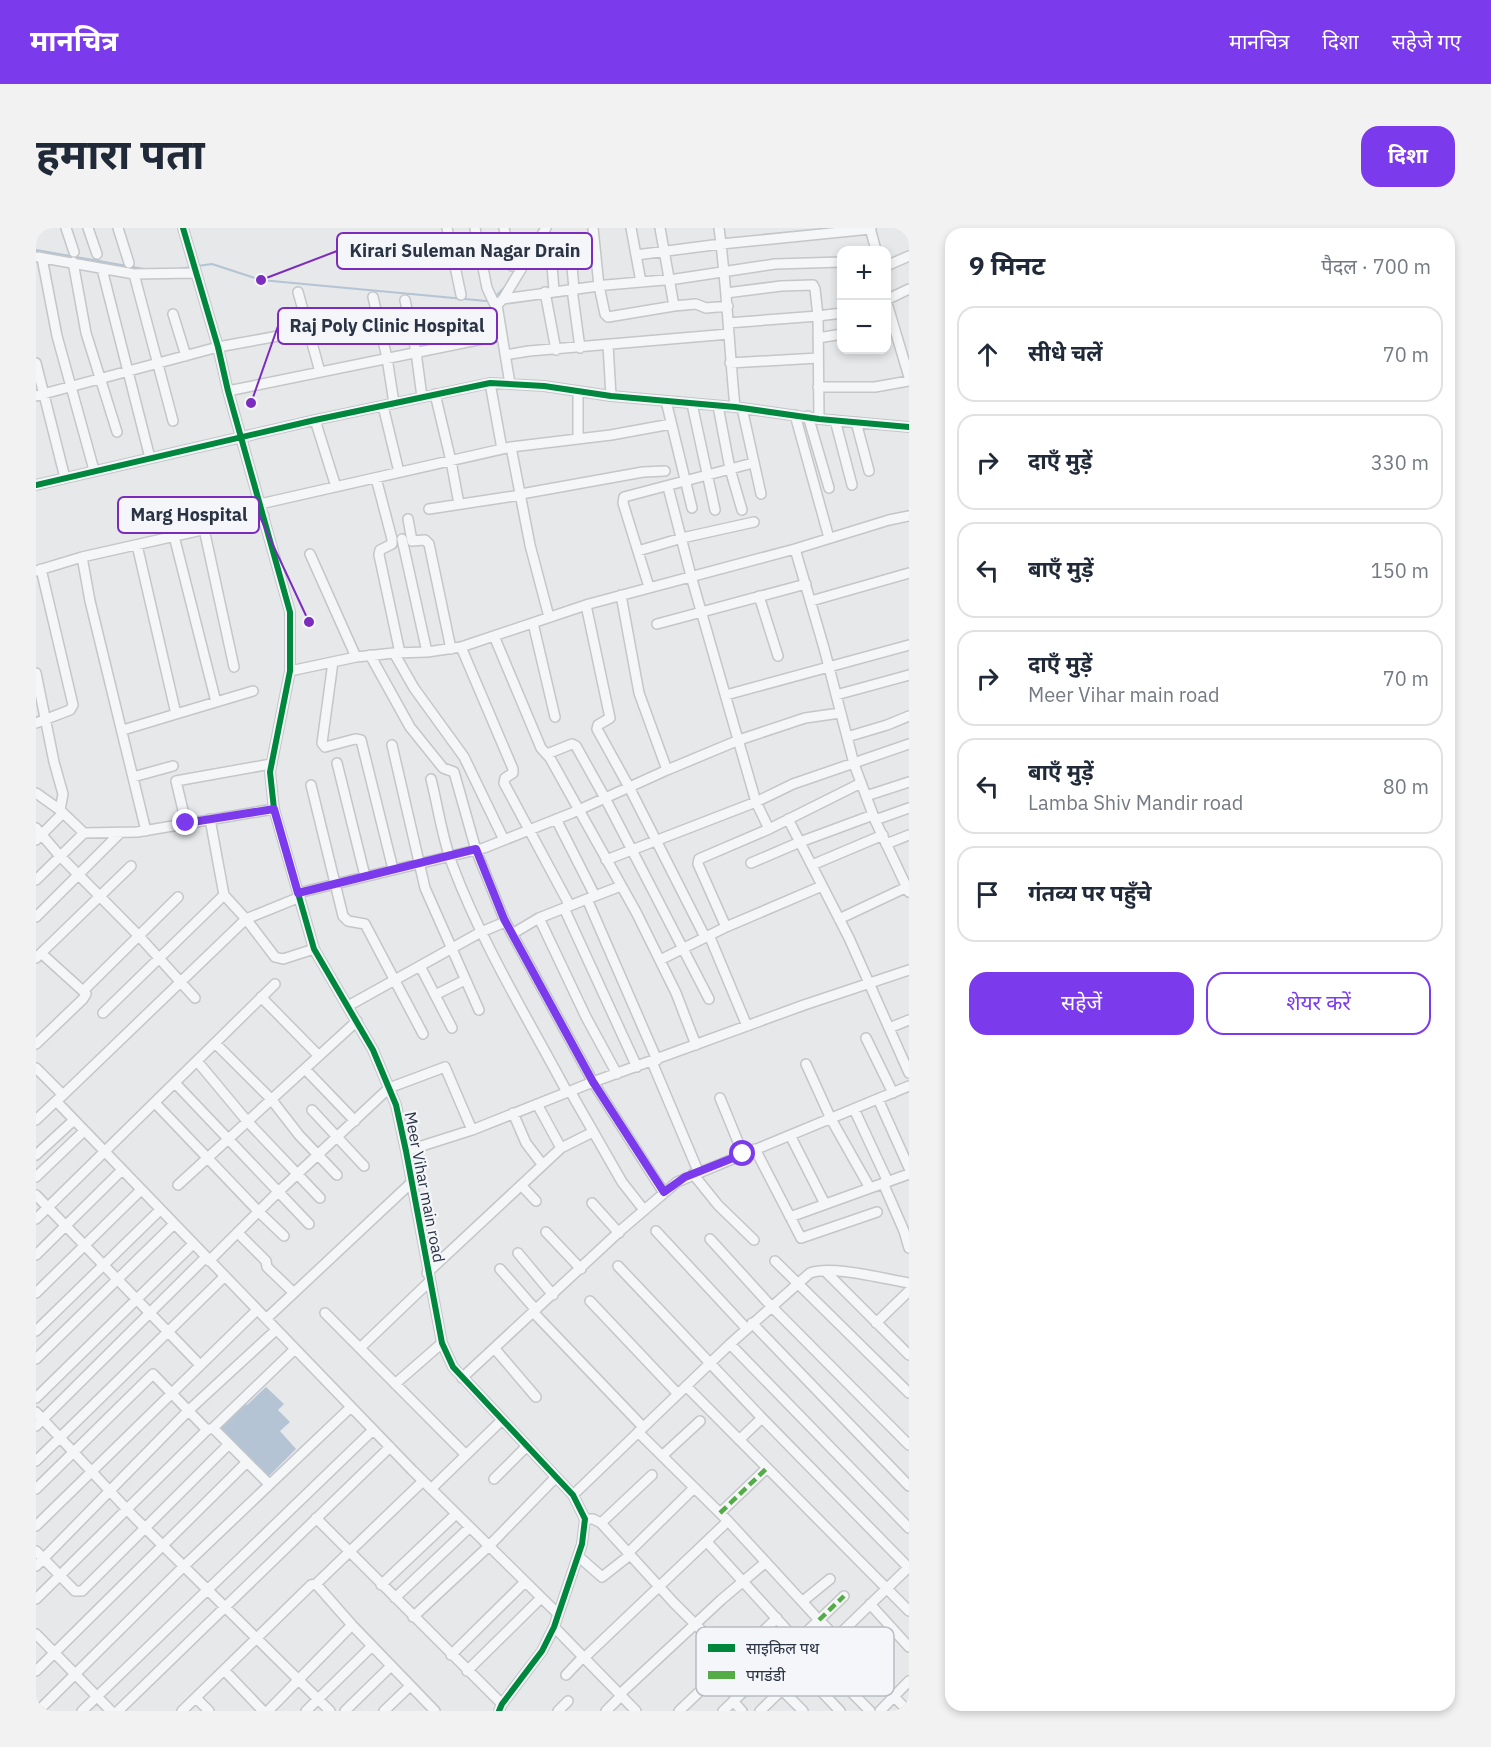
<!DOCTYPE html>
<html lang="hi">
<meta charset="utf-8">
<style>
body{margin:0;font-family:"IBM Plex Sans","Noto Sans Devanagari",sans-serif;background:#f2f2f3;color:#1f2937}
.controls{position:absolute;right:18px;top:18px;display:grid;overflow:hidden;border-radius:12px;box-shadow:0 3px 9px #0003}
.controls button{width:54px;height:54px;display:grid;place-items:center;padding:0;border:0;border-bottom:2px solid #e0e1e3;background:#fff;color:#1f2937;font:30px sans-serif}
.stop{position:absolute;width:18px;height:18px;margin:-14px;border:4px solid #7c3aed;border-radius:50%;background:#fff}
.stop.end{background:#7c3aed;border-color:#fff;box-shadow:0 2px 6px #0008}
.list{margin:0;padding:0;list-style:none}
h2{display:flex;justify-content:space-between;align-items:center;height:78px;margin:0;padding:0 24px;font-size:26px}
h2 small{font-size:20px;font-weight:400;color:#747a83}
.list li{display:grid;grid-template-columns:39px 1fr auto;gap:18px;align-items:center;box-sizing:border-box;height:96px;margin:0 12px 12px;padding:0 12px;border:2px solid #e0e1e3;border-radius:18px}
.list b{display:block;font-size:22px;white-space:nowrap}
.list p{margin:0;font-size:20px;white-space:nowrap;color:#747a83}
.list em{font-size:20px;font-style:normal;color:#747a83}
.actions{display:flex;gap:12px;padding:18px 24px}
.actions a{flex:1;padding:14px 0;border:2px solid #7c3aed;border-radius:18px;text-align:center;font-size:21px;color:#7c3aed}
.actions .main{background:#7c3aed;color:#fff}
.icon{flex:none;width:33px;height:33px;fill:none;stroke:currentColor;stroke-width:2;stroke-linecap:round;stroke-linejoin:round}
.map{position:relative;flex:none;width:873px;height:1483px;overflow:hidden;border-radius:18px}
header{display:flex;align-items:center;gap:36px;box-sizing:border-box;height:84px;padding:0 30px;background:#7c3aed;color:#fff}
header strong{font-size:28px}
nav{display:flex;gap:33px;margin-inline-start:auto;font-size:21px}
.intro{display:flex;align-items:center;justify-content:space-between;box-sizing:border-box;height:144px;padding:0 36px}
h1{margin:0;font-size:42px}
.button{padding:15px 27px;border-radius:18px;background:#7c3aed;color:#fff;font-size:21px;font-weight:700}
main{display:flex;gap:36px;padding:0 36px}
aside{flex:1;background:#fff;border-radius:18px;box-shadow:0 3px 9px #0003}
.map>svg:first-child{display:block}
</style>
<header>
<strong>मानचित्र</strong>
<nav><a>मानचित्र</a><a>दिशा</a><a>सहेजे गए</a></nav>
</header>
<div class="intro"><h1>हमारा पता</h1><a class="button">दिशा</a></div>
<main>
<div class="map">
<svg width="873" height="1483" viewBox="0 0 873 1483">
<rect width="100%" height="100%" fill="#e6e8ea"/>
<path fill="#b4c4d5" d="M230,1159L248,1176L242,1182L254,1194L244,1203L260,1221L229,1252L178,1201L207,1173L211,1177Z"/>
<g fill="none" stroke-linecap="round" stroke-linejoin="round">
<path stroke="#b4c4d5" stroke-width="2" d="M0,22L114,42
M161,38L176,36L225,52L450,73L454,72
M143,41L155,39
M459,69L470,58"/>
<defs>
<path id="minor" d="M30,0L38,24
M52,0L61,26
M82,0L93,35
M147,0L182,119L192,163L254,384V443L234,544L238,581L278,721L337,822L360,877L370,923L406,1115L417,1139L537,1267L549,1291L546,1316L518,1399L506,1423L466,1476L463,1483
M411,0L425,67
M439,0L451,60L459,77
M468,0L476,38
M557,0L563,58L569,86L572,89L638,78L660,76L670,80L692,78
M595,0L605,54
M624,0L638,78
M683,0C691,59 693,119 699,179
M834,0L840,22
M514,11L518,63
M534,16L538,61
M600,27L685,16L835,1
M2,29L98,46L160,45
M6,30L21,108L58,242
M37,34L50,105L81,204
M850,38L873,28
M66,41L114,230
M98,46L137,193
M536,61L544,120
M262,64L284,144
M509,64L520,122
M690,65L745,58L777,57L779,61L782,88L806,85
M337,69L351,130L358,175
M467,71L570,57L640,51L739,36L806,34
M369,72L380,124L386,169
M850,72L873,149
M850,72L873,61
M137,86L150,128
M692,95L782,88L783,191
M782,110L806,106
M572,117L575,168
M469,127L493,123L693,106
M0,135L29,250
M694,135L782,130
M454,155L466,221
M474,156L461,77L467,71L510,0
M782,159H839L873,153
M192,163L466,107
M542,163V211
M399,166L415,233L423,276
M0,168L182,119L248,107
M630,173L656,280
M656,176L679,282
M347,178L363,244
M682,178L694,241L706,282
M706,180L725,266
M759,187L793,310
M772,188L793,260
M279,192L300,259
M799,192L816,257
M820,194L833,243
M475,219L494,317L513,389
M340,250L356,311V316L344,322L343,327L364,425
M0,257L279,192L454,155L508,158L575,168L699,179L783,191L873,199
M632,259L655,348L720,574L733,601
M485,266L607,244L629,243
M224,276L475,219L575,207L635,196
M393,281L485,267
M372,291L376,313L389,312L393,316L415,421
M168,301L198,439
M138,308L180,474
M366,311L391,424
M759,321L788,420L818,536L839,592L873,664
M602,323L646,310L718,294
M274,326L320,429
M46,329L228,288
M0,343L46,329L54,373L110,603
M613,359L587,275L588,269L717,235
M585,367L603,465L631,542
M723,368L742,428
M775,373L873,345
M550,377L574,490L562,497L561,501L593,559L669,709
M497,395L519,489
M621,396L770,356
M458,408L505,520L514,530L543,582L600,684L640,765L660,817
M425,419L477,541V545L469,550L468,555L534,678
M358,425L378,460L428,529L468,612
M334,427L374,499L407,540L418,544L440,622L468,691L557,854L628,965
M297,434L286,515L289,519L319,511L325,512L357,641
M254,443L320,429L358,425L391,424L425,419L553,376L759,321L853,292L873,288
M0,445L18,534L27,566L24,582
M690,467L873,417
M800,467L873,447
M140,486L217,463
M0,495L34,482L37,477L5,341
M87,502L140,486L101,317
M811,509L851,497L873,488
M356,517L389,660L443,782
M511,526L536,516L540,518L569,570L673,771
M301,535L329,648
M97,549L137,538
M395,551C402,579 406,609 416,636C446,716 491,789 531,864
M275,557L307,688L312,693L329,696L387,806
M0,565L24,582L48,605
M830,568L873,554
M174,591L188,667L210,691L239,729L247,731L278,721
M520,591L559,668L551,671L621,832
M752,591L813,710L873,845
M839,592L873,580
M150,595L140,553L235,536
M0,600L23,627L103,708L159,770
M48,605L101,604L238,581
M0,612L27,585
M850,616L873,607
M570,632L720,574L757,556L873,516
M715,635L764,614L837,587
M776,637L847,607
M0,652L48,605
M262,665L448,620L536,585L631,542L703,512L769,490L804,485
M559,668L585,658
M528,680L601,839
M0,689L84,605
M503,690L550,789L581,846
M803,691L873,658
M690,699L662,636L663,631L733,601L825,555
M476,706L503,690L551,671
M673,707L711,798
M5,725L47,763
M0,730L95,638
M624,732L690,699L786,658
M384,738L416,800
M399,767L429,752
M225,769L283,828
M312,778L445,704L469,694
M67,785L188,667
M853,800L873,792
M830,810L857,865
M179,815L235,871L263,907L301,947
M0,816L47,771L50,766L47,763L142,669
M161,833L211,893L284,970
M616,834L662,943
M770,836L795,891L834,960
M0,840L27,867L20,873L376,1242L522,1386
M269,841L319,893
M139,855L273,996
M534,863L586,954L608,982
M27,867L210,691L264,669
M684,870L707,926
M842,871L873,940
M119,875L223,984L248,1008
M501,876L525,920
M818,881L852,954
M276,882L328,938
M477,885L490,915L506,936
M0,892L20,873
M754,907L789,976
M719,921L765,1010L841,984
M370,923L436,902L557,854L768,777L873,742
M0,927L38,892
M657,946L682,977L718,1012
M0,949L48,903
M847,955L868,1003L873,1020
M142,957L321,793
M485,957L500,973
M0,967L164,1137
M556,975L583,1005
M754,989L873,946
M0,991L239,756
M620,1003L710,1100
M510,1004L545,1041
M202,1005L230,1033L231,1039L258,1065
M674,1011L735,1078L873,1217
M482,1025L517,1067
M0,1027L86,942
M173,1033L241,965L353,860L409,839L436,902
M739,1033L873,1165
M582,1038L726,1190L873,1340
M464,1041L500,1082
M789,1043L873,1127
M391,1045L525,920L557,904
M0,1065L105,962
M554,1073L642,1166
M289,1085L430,1227
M498,1085L607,1199
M230,1091L375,955
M716,1095L873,1258
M840,1095L873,1063
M0,1103L124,982
M694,1116L873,1300
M324,1120L393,1054
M459,1121L500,1169
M0,1131L138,996
M426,1150L585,1002L641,954L873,858
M359,1156L406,1115
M650,1158L873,1383
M0,1170L157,1016
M0,1184L99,1290L294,1483
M0,1198L170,1029
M177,1200L259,1121
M602,1204L692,1293L783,1392L687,1483
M703,1212L726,1190
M626,1228L664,1193
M0,1233L189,1048
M458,1251L491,1218
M0,1261L117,1146L171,1202L177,1200L233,1256
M395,1261L466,1192
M537,1267L694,1116L774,1045C797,1037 848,1051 873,1055
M684,1285L731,1240
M280,1290L466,1476
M549,1291H557L565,1295L638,1375L717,1454
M565,1295L616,1247
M0,1298L221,1082
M671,1314L761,1413
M0,1323L39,1363H46L193,1216
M592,1325L658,1260
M542,1328L566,1349L594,1327
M0,1338L153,1182L240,1102
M280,1356L387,1253
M345,1357L420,1286
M808,1368L783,1392L872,1483
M359,1370L434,1299
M0,1371L171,1202
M767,1373L794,1351
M834,1376L873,1419
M377,1389L453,1318L520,1249
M518,1399L600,1483
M0,1406L75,1483
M415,1427L489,1354
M780,1428L834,1483
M549,1429L692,1293
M188,1442L227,1483
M0,1443L211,1234
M431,1443L505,1370
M766,1443L804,1483
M530,1447L548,1428
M746,1462L767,1483
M584,1466L685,1372L730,1334
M160,1470L173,1483
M697,1473L706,1483
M2,1483L147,1339L315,1179
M46,1483L337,1202
M82,1483L354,1219
M146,1483L275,1357L280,1356L316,1397L399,1483
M232,1483L316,1397
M270,1483L336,1418
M309,1483L355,1438
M348,1483L374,1458
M522,1483L532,1473
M570,1483L586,1467
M643,1483L741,1390
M724,1483L873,1339
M844,1483L873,1453"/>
</defs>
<use href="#minor" stroke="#c4c6c8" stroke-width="12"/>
<use href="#minor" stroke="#f5f6f7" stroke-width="9"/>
<path stroke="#54ac47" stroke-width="4.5" stroke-dasharray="9 4.5" stroke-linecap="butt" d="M684,1285L731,1240
M783,1392L808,1368"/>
<defs>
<path id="cycleway" d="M147,0L182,119L192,163L254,384V443L234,544L238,581L278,721L337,822L360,877L370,923L406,1115L417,1139L537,1267L549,1291L546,1316L518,1399L506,1423L466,1476L463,1483
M0,257L279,192L454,155L508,158L575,168L699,179L783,191L873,199"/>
</defs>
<use href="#cycleway" stroke="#f4f6f9" stroke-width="10"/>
<use href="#cycleway" stroke="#00873e" stroke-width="6"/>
</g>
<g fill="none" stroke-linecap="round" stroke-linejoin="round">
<path stroke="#7c3aed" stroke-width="8" d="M150,595L238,581L262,665L440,621L468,691L557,854L628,964L649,949L707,926"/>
</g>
<g text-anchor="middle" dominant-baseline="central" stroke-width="4.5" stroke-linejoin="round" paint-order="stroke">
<g font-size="16" fill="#2b3445" stroke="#f4f6f9">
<text transform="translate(389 959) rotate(79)">Meer Vihar main road</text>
</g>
</g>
<rect x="660" y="1399" width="198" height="69" rx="9" fill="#f4f6f9" stroke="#b8bcc3" stroke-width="1.5"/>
<rect x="672" y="1416" width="27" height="8" fill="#00873e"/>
<rect x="672" y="1443" width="27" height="8" fill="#54ac47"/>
<g font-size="16" fill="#2b3445">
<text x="710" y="1426">साइकिल पथ</text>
<text x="710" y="1453">पगडंडी</text>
</g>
<path fill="none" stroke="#7b2cbf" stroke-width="2" d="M225 52L301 23M215 175L242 98M273 394L223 287"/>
<g fill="#7b2cbf" stroke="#f4f6f9" stroke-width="2">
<circle cx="225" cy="52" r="6"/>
<circle cx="215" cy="175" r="6"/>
<circle cx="273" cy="394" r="6"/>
</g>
<g fill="#f4f6f9" stroke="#7b2cbf" stroke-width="2">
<rect x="301" y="5" width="255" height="36" rx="6"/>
<rect x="242" y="80" width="219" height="36" rx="6"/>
<rect x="82" y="269" width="141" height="36" rx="6"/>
</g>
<g font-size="18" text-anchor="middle" font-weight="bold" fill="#2b3445">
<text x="429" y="29">Kirari Suleman Nagar Drain</text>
<text x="351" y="104">Raj Poly Clinic Hospital</text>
<text x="153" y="293">Marg Hospital</text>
</g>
</svg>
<div class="controls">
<button>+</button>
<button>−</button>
</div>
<div class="stop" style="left:707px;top:926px"></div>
<div class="stop end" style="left:150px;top:595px"></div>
</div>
<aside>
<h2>9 मिनट<small>पैदल · 700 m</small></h2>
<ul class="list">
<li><svg class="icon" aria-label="ahead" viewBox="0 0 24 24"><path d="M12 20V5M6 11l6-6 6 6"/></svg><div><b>सीधे चलें</b></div><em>70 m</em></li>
<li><svg class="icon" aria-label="right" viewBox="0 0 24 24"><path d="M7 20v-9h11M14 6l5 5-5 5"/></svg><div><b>दाएँ मुड़ें</b></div><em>330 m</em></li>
<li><svg class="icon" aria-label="left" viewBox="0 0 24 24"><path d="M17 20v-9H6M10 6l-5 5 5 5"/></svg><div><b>बाएँ मुड़ें</b></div><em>150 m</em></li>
<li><svg class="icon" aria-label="right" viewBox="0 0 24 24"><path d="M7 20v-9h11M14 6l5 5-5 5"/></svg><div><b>दाएँ मुड़ें</b><p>Meer Vihar main road</p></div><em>70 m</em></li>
<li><svg class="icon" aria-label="left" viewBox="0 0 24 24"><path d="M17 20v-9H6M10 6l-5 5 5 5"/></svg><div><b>बाएँ मुड़ें</b><p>Lamba Shiv Mandir road</p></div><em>80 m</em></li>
<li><svg class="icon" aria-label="arrive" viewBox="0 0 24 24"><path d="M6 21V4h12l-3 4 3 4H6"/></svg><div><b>गंतव्य पर पहुँचे</b></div></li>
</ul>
<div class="actions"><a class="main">सहेजें</a><a>शेयर करें</a></div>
</aside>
</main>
